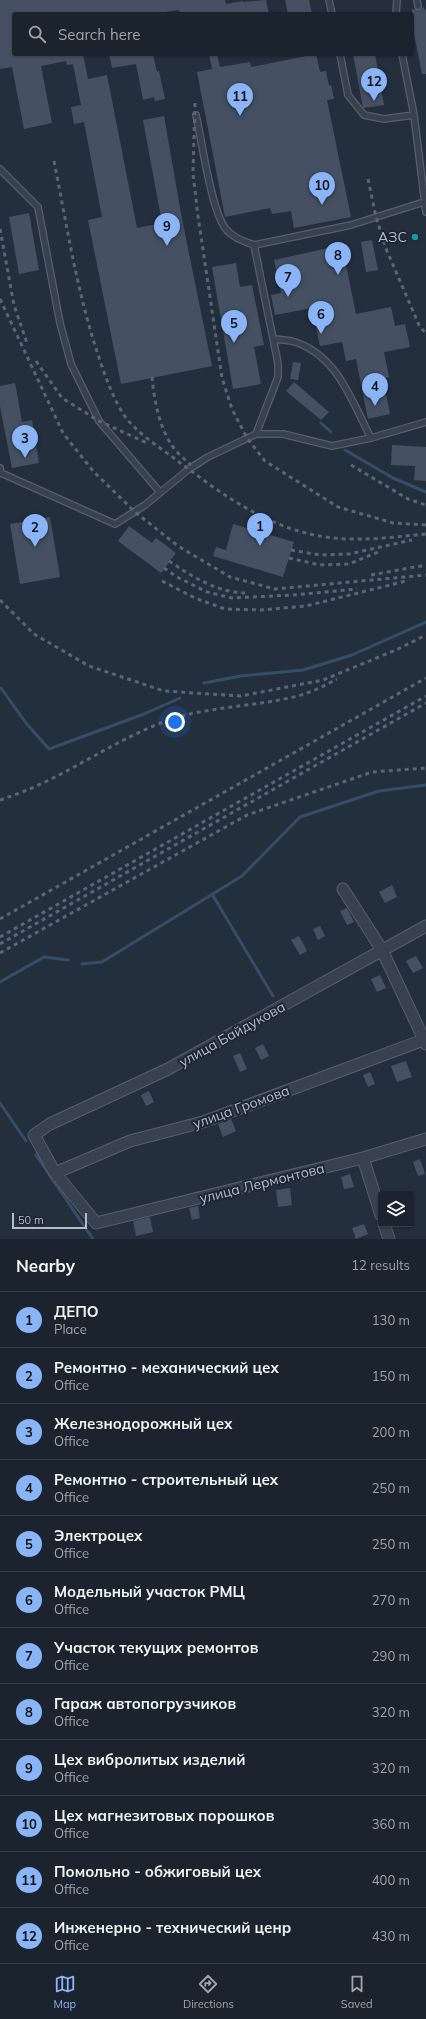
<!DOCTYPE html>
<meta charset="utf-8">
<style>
body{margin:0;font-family:Mulish,sans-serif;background:#282f3a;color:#f1f3f6}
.controls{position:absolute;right:12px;bottom:12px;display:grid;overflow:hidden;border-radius:4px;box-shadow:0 1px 3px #0004}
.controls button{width:36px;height:36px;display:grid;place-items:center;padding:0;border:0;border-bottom:1px solid #39404a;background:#1b232e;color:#f1f3f6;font:20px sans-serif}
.scale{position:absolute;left:12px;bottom:10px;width:75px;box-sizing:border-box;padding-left:4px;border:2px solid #b4bcc9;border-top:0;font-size:11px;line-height:14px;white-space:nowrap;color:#b4bcc9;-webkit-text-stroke:3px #1d2633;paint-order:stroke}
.you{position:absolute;left:175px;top:722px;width:14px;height:14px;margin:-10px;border:3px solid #fff;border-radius:50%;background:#1a73e8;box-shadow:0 0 0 6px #1a73e833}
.badge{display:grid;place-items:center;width:26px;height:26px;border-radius:50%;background:#8ab4f8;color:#111;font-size:13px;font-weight:700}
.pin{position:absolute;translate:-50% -33px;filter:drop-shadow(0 1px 2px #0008)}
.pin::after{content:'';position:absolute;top:21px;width:14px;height:12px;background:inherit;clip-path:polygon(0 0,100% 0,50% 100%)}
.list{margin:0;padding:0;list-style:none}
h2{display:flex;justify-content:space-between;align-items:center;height:52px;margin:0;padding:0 16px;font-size:17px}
h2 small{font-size:13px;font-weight:400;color:#a0a4aa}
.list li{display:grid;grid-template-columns:26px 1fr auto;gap:12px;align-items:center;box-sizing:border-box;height:56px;padding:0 16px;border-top:1px solid #39404a}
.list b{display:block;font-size:15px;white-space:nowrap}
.list p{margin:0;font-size:13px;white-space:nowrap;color:#a0a4aa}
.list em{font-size:13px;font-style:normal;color:#a0a4aa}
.icon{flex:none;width:22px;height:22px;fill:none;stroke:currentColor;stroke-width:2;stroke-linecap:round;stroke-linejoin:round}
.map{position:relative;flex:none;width:426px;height:1239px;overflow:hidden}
.search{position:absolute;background:#1b232e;box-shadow:0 1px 3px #0004;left:12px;right:12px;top:12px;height:44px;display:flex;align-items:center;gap:10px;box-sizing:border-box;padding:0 14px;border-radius:4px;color:#a0a4aa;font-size:15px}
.sheet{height:724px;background:#1b232e}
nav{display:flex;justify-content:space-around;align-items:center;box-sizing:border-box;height:56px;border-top:1px solid #39404a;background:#1b232e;font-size:11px;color:#a0a4aa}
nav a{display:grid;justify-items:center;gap:2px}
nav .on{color:#8ab4f8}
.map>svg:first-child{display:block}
</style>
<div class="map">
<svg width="426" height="1239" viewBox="0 0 426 1239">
<rect width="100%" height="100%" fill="#242f3e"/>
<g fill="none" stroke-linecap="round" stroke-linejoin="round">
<path stroke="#394c67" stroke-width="3" d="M321,423L331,432
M345,450L393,478L426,492
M204,683L241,676L303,670L352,655L426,622
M1,688L26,723L49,749L144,714L180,698
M212,894L273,996
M82,964L102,962L242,876L300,817L379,791L426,785
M0,982L44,957L68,960
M0,1103L26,1141
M36,1155L93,1239"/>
</g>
<path fill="#455162" d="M0,0H225L226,4L243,1V2L266,0L269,14H180L179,10L152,14H14V54H83L88,79L107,75L137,228L162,223L143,120L164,116L182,219L212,366L121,384L88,220L102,217L84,122L74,124L71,107L81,105L73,64L67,65L66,61L41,66L52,123L24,129L12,67L0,69Z
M285,0H309L312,14H288Z
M424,7V10L426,9V74H422L412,24V9L419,10Z
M109,54H153L157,72L159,71L165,99L155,101L154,97L143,100L136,64L112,68Z
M209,54H217L220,67L250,62L251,67L316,54L320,72L326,71L329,86L331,85L334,99L327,100L351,217L294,228L291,211L272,214L270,208L225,217L197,72L212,69Z
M353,54H375L384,105L363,108Z
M29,213L39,270L19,274L9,217Z
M372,240L378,270L366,272L361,242Z
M342,245L356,314L391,307L395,326L405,324L410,347L384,352L389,377L383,379L390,414L368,419L356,359L346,361L342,342L320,346L312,308L275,315L271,295L281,293L274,260Z
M236,263L240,287L252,285L264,345L254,347L261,384L233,389L212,267Z
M293,362L301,363L298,380L290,379Z
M294,382L329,412L321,420L286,391Z
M15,383L22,422L32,420L39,463L12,468L0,406V386Z
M392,445L426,447V481L414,480L415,466L391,465Z
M50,517L60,577L20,584L10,524Z
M233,524L294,542L283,577L213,556L216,547L226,550Z
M129,526L152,543L156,538L176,553L161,573L118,541Z
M392,885L397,897L385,903L379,892Z
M347,908L354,922L347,925L340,911Z
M320,926L325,936L318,940L313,929Z
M299,936L307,951L300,955L291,940Z
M416,956L423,968L413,973L406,961Z
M380,975L386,988L377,992L371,979Z
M263,1044L269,1056L261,1060L255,1048Z
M240,1053L247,1069L240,1072L233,1056Z
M406,1061L412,1077L397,1082L391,1066Z
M370,1072L375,1084L368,1087L363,1075Z
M149,1091L154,1102L146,1106L141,1095Z
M231,1119L236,1131L223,1137L218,1124Z
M420,1159L425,1174L418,1176L413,1162Z
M350,1174L354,1187L344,1189L341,1177Z
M290,1188L292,1205L278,1207L276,1190Z
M198,1206L200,1218L192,1220L189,1208Z
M150,1217L153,1232L136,1236L133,1221Z
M364,1224L368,1234L356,1239L352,1228Z"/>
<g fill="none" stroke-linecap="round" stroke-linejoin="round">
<defs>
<path id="lane" d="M329,0L332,14
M417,0L418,6
M396,14L397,0
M340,54L348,95L364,115L384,119L414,115
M402,54L414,115L426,212
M196,115C202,142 211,208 225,228C233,238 243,241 254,245L351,225L424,202
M0,169L38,207L60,323L71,364L99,421L159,491
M254,245L278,363V377L256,434
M274,339C280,340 289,340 295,342C338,356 352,402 371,438
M0,468L1,473L115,524L145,505L189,469L208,457L256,434H283L332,446L371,438L426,422"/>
<path id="street" d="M343,889L382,950L426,1044
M426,926L168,1069L50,1124L34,1135L55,1173L96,1223L363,1158L426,1139
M363,1158L381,1215
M55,1173L130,1141L203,1122L426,1039
M384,1224L389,1239"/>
</defs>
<use href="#lane" stroke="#565f6c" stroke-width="8"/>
<use href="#street" stroke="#565f6c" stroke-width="13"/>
<use href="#lane" stroke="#38414e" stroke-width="5.5"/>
<use href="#street" stroke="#38414e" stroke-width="11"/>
<path stroke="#5a6575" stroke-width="3" stroke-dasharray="4 4" stroke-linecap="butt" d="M195,103L193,174L198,216L222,378L232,409L247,438L265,461L338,507L393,523L426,525
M54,161C66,221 75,280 93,339C101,364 109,390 122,412C135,433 160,447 179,462C223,495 269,529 326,537C359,542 393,537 426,534
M368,179L376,217L387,251L419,325L426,334
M0,229L14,305L27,343
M0,299L63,433L93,471L135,512L178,546L230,577L275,589L426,575
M36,361L62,398L99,421L147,443
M152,377C154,399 159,426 171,444C176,452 184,459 191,465
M351,465L408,499L426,505
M291,550L320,555L349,554L412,540
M289,558L320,565L349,564L378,552
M169,561C193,577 216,592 245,593
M164,568L177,577L207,592L232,598L293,595L357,589
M371,575L426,565
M162,581L195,598L225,609L261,610L306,606L406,581
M0,600L34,634L89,666L164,691L241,696L323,680L396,650L426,635
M0,800C18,794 36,787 53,778C95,757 133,731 178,717C214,707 253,706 289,698C306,695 322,687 337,679
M0,919L426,678
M0,937L426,696
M0,944L426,703
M0,953L247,815L372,772L426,768"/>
</g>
<circle fill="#0f9aa8" stroke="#1d2633" stroke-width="1.5" cx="415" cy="237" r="4"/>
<g text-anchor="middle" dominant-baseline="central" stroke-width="4" stroke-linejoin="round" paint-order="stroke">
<g font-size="14" fill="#b4bcc9" stroke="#1d2633" text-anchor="end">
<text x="407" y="237">АЗС</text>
</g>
<g font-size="14" fill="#b4bcc9" stroke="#1d2633">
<text transform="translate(232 1034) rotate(-29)">улица Байдукова</text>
<text transform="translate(241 1107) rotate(-20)">улица Громова</text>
<text transform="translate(262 1183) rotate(-14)">улица Лермонтова</text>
</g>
</g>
</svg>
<div class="controls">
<button><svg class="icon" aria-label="layers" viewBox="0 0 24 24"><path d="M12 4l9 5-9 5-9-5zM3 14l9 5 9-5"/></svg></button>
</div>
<div class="scale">50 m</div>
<div class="you"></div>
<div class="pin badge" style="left:260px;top:546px">1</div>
<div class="pin badge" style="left:35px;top:547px">2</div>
<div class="pin badge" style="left:25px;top:458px">3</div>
<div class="pin badge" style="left:375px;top:406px">4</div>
<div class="pin badge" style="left:234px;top:343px">5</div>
<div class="pin badge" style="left:321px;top:334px">6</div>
<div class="pin badge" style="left:288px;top:297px">7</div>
<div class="pin badge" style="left:338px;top:275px">8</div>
<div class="pin badge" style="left:167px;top:246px">9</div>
<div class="pin badge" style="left:322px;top:205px">10</div>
<div class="pin badge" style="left:240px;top:116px">11</div>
<div class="pin badge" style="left:374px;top:101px">12</div>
<div class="search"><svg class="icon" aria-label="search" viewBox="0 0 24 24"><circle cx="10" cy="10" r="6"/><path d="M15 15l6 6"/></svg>Search here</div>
</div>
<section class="sheet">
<h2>Nearby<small>12 results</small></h2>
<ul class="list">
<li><span class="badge">1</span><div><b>ДЕПО</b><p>Place</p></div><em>130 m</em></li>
<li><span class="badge">2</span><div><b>Ремонтно - механический цех</b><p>Office</p></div><em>150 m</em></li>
<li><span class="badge">3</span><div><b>Железнодорожный цех</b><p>Office</p></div><em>200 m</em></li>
<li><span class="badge">4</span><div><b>Ремонтно - строительный цех</b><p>Office</p></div><em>250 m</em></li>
<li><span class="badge">5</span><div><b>Электроцех</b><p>Office</p></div><em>250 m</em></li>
<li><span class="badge">6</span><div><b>Модельный участок РМЦ</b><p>Office</p></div><em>270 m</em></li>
<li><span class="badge">7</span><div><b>Участок текущих ремонтов</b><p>Office</p></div><em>290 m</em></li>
<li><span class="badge">8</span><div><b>Гараж автопогрузчиков</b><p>Office</p></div><em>320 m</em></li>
<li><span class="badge">9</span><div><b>Цех вибролитых изделий</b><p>Office</p></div><em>320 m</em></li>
<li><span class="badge">10</span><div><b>Цех магнезитовых порошков</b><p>Office</p></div><em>360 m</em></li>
<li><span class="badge">11</span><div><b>Помольно - обжиговый цех</b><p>Office</p></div><em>400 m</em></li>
<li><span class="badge">12</span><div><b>Инженерно - технический ценр</b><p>Office</p></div><em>430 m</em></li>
</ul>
</section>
<nav>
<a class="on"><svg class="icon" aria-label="map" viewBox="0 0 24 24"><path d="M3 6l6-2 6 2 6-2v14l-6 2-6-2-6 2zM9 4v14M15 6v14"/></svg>Map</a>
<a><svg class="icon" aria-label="directions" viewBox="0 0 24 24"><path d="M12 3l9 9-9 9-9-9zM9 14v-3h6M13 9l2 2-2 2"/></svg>Directions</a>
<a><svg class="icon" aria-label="saved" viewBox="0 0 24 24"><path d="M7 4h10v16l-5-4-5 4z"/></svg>Saved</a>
</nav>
